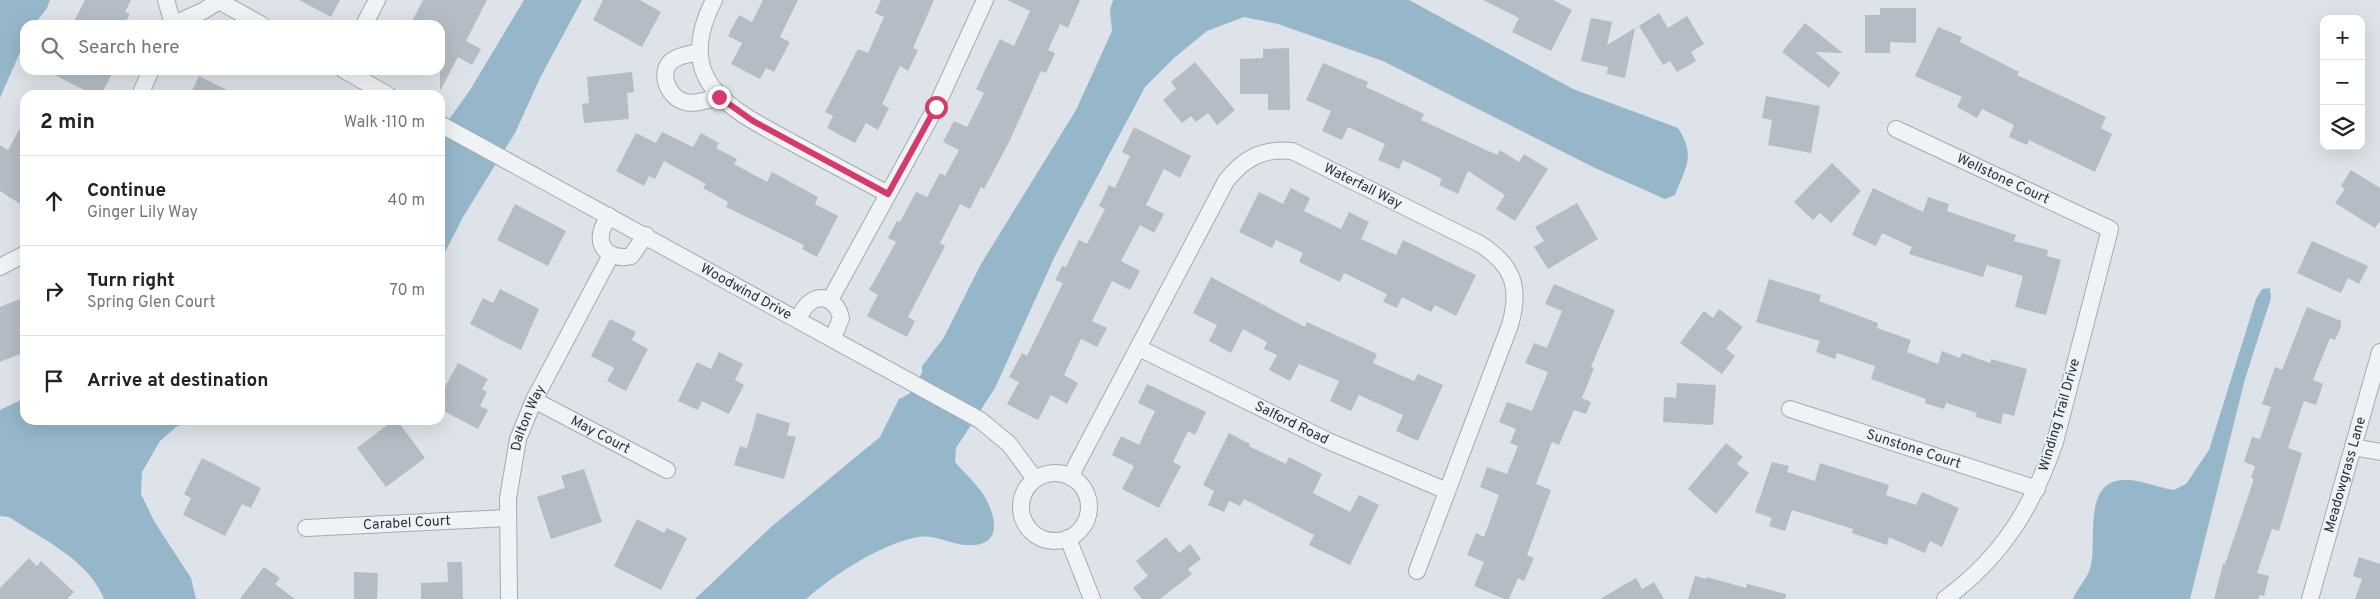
<!DOCTYPE html>
<meta charset="utf-8">
<style>
body{margin:0;font-family:Overpass,sans-serif;background:#f2f2f2;color:#222}
.controls{position:absolute;right:15px;top:15px;display:grid;overflow:hidden;border-radius:10px;box-shadow:0 5px 20px #0002}
.controls button{width:45px;height:45px;display:grid;place-items:center;padding:0;border:0;border-bottom:1px solid #e0e0e0;background:#fff;color:#222;font:25px sans-serif}
.stop{position:absolute;width:15px;height:15px;margin:-11px;border:4px solid #d53a68;border-radius:50%;background:#fff}
.stop.end{background:#d53a68;border-color:#fff;box-shadow:0 1px 5px #0008}
.list{margin:0;padding:0;list-style:none}
h2{display:flex;justify-content:space-between;align-items:center;height:65px;margin:0;padding:0 20px;font-size:21px}
h2 small{font-size:16px;font-weight:400;color:#767676}
.list li{display:grid;grid-template-columns:32px 1fr auto;gap:15px;align-items:center;box-sizing:border-box;height:90px;padding:0 20px;border-top:1px solid #e0e0e0}
.list b{display:block;font-size:19px;white-space:nowrap}
.list p{margin:0;font-size:16px;white-space:nowrap;color:#767676}
.list em{font-size:16px;font-style:normal;color:#767676}
.icon{flex:none;width:28px;height:28px;fill:none;stroke:currentColor;stroke-width:2;stroke-linecap:round;stroke-linejoin:round}
.map{position:relative;flex:none;width:2380px;height:599px;overflow:hidden}
.search{position:absolute;background:#fff;box-shadow:0 5px 20px #0002;left:20px;top:20px;width:425px;height:55px;display:flex;align-items:center;gap:12px;box-sizing:border-box;padding:0 18px;border-radius:15px;color:#767676;font-size:19px}
.panel{position:absolute;background:#fff;box-shadow:0 5px 20px #0002;left:20px;top:90px;width:425px;height:335px;border-radius:15px}
.map>svg:first-child{display:block}
</style>
<div class="map">
<svg width="2380" height="599" viewBox="0 0 2380 599">
<rect width="100%" height="100%" fill="#dde3e8"/>
<path fill="#96b7ca" d="M0,0H50L47,8L34,25H25V41L0,98Z
M524,0H582L541,76L515,133L463,217L440,262V132L470,90Z
M1113,0H1409L1573,89L1678,128C1696,156 1686,166 1675,195L1665,199L1595,168L1383,61L1278,24L1244,17L1207,31L1174,58L1145,87L1055,256L995,388L956,448L955,462C964,473 976,483 983,494C997,516 1003,547 968,545C952,545 934,534 919,537C884,542 832,576 806,599H695L771,527L880,437L899,399L909,394L922,373V366L943,339L981,264L1076,110L1112,31L1110,10Z
M2270,288L2271,298L2245,379L2190,599H2073C2078,586 2088,579 2091,565C2097,540 2082,479 2126,480C2143,480 2158,488 2174,490L2186,484L2209,450L2256,299L2262,289Z
M25,398V420H192L176,427L160,441L142,472L141,494L154,521L191,578L196,599H104C89,560 42,539 9,517L0,516V410Z"/>
<path fill="#b4bdc5" d="M85,0H131L125,12L130,14L124,25H72Z
M299,0H340L331,17Z
M423,0H487L466,41L481,49L472,65L458,57L440,91V25H410Z
M603,0H640L661,12L642,47L593,20Z
M763,0H798L780,37L790,42L774,72L766,68L760,79L731,64L742,43L728,36L739,15L752,22Z
M881,0H934L913,48L918,50L908,71L900,66L882,104L889,108L878,130L866,123L855,143L827,128L833,116L825,112L858,49L868,53L884,17L875,13Z
M1007,0H1080L1068,28L1060,24L1048,50L1055,53L1046,73L1041,71L1010,140L984,189L981,187L970,209L960,204L940,243L945,246L908,317L915,321L907,337L867,316L878,295L869,290L896,242L888,238L897,221L900,222L916,192L927,197L940,173L945,176L959,150L943,142L954,121L967,127L984,93L976,89L1000,39L1014,46L1030,11Z
M1483,0H1553L1572,10L1551,51L1512,32L1519,18Z
M1880,8H1916V43L1890,42V53H1865V15H1880Z
M1659,13L1668,28L1687,16L1704,44L1691,52L1696,61L1677,72L1670,61L1663,65L1639,26Z
M1591,18L1612,22L1607,45L1635,28L1625,78L1607,74L1608,67L1581,61Z
M1805,23L1843,53L1815,52L1840,73L1829,88L1782,52Z
M1938,27L1962,37L1960,42L2019,72L2017,75L2106,117L2101,128L2112,134L2095,172L2029,140L2027,145L2009,137L2014,125L1982,109L1977,118L1957,107L1962,97L1915,76Z
M1289,48L1290,110H1268V94H1240V59L1263,58V49Z
M1195,62L1235,110L1217,125L1208,113L1196,122L1191,116L1182,123L1163,100L1176,89L1171,82Z
M1323,63L1368,82L1366,87L1424,114L1421,120L1497,155L1500,150L1519,162L1524,154L1548,169L1515,221L1496,209L1505,195L1468,171L1458,194L1439,185L1442,179L1403,160L1399,169L1378,160L1385,144L1348,127L1342,140L1322,131L1331,111L1306,100Z
M45,70H114L101,95H94Z
M632,72L634,92L627,93L629,119L584,123L582,104L589,103L587,77Z
M199,76L237,95H190Z
M1766,96L1820,106L1811,153L1768,145L1772,120L1762,118Z
M25,119V207L0,191V145L8,150Z
M1134,127L1191,156L1180,178L1164,169L1146,205L1164,214L1154,233L1140,225L1121,261L1140,271L1130,290L1112,281L1092,321L1107,328L1097,347L1081,339L1064,375L1078,383L1067,404L1051,395L1038,420L1007,404L1019,382L1009,377L1022,353L1027,356L1063,283L1055,280L1062,266L1066,267L1079,240L1087,244L1105,209L1099,206L1109,185L1115,188L1130,156L1122,152Z
M662,132L693,147L701,133L719,143L716,148L737,159L734,164L767,182L772,172L818,197L815,204L838,216L817,257L802,249L804,245L726,207L728,202L703,188L706,184L664,161L655,179L649,176L644,186L616,171L636,133L656,143Z
M1832,163L1861,191L1831,223L1820,213L1813,220L1794,202Z
M2351,170L2380,188V221L2375,228L2335,203L2345,189L2341,186Z
M1291,188L1310,198L1304,211L1341,229L1349,212L1369,222L1361,239L1396,255L1403,240L1476,275L1456,316L1435,305L1431,312L1402,297L1397,308L1383,302L1387,294L1344,273L1340,282L1299,262L1303,253L1276,240L1272,248L1239,232L1259,192L1283,204Z
M1873,188L1923,212L1928,197L1949,204L1947,211L2016,235L2014,241L2048,250L2047,256L2061,260L2046,315L2015,307L2023,276L1987,265L1983,277L1909,254L1912,247L1882,233L1876,246L1852,235Z
M1577,203L1598,239L1548,269L1534,247L1544,241L1535,227Z
M515,204L566,231L548,266L497,240Z
M2312,241L2368,266L2359,284L2348,278L2341,293L2297,273Z
M1211,277L1305,327L1307,322L1377,354L1373,363L1414,381L1418,374L1443,385L1418,441L1396,431L1403,415L1359,395L1351,411L1330,401L1339,381L1299,364L1290,381L1269,370L1277,355L1264,349L1267,342L1243,329L1231,353L1209,341L1217,325L1193,313Z
M1769,279L1821,295L1819,301L1878,323L1877,328L1911,340L1907,352L1938,364L1942,351L1960,358L1962,353L1990,363L1991,359L2027,369L2014,416L2003,413L2001,424L1975,417L1977,413L1946,403L1944,409L1925,403L1926,399L1871,379L1875,366L1837,353L1835,359L1816,352L1820,341L1756,322Z
M1554,284L1615,310L1591,367L1594,368L1582,398L1591,402L1586,414L1574,410L1559,445L1552,442L1536,484L1551,490L1527,555L1534,558L1524,581L1518,578L1509,599H1504L1474,586L1484,562L1467,555L1476,533L1484,537L1499,495L1480,487L1487,467L1507,474L1518,446L1510,443L1516,429L1499,422L1507,402L1532,411L1548,372L1525,363L1534,343L1547,348L1562,311L1545,304Z
M500,289L539,309L521,350L470,324L483,298L493,303Z
M25,297V352L0,362V307Z
M2307,307L2341,321V327L2335,340L2330,338L2313,380L2323,384L2316,405L2304,401L2288,448L2302,453L2279,531L2272,529L2257,573L2269,576L2264,596L2260,595L2258,599H2214L2223,564H2225L2254,479L2251,478L2255,466L2244,462L2252,437L2260,439L2271,407L2262,404L2275,367L2282,370Z
M1719,309L1743,327L1726,349L1735,356L1722,374L1680,343L1704,311L1713,318Z
M610,319L636,332L632,340L648,349L626,391L607,381L614,368L591,356Z
M719,352L743,364L735,380L744,385L729,414L702,401L698,410L678,401L697,362L711,369Z
M458,363L488,379L482,389L487,392L480,406L488,410L478,429L440,409V396Z
M1677,383L1716,385L1713,425L1663,422L1664,397L1676,398Z
M1147,384L1206,412L1195,435L1188,431L1173,462L1181,466L1159,508L1122,489L1134,466L1112,455L1121,436L1139,445L1155,411L1138,403Z
M757,413L790,423L787,435L796,437L784,479L734,465L740,446L747,448Z
M394,420H397L425,458L386,487L357,448Z
M1229,433L1250,444L1249,446L1286,464L1289,457L1322,474L1313,493L1350,512L1359,495L1379,505L1350,565L1309,545L1314,535L1244,499L1240,506L1229,501L1224,512L1208,505L1214,491L1203,485Z
M1726,443L1743,457L1737,464L1749,473L1716,514L1688,489Z
M202,458L261,488L251,508L242,504L225,536L183,515L191,498L184,494Z
M1772,462L1789,466L1787,472L1815,481L1820,463L1889,485L1886,495L1916,505L1922,492L1959,508L1942,547L1930,541L1925,553L1889,537L1887,545L1852,533L1853,529L1792,510L1785,531L1769,526L1772,518L1755,512Z
M584,469L602,522L551,539L537,497L565,488L561,476Z
M637,519L664,533L667,528L687,538L661,590L614,566Z
M1166,537L1179,553L1190,544L1201,559L1188,569L1192,574L1160,599H1142L1133,588L1148,576L1136,561Z
M2359,557L2380,564V599H2355L2362,579L2353,576Z
M29,558L37,566L41,561L74,592L67,599H0V588Z
M447,562H462L463,599H421V583L448,582Z
M264,567L280,578L275,584L295,599H240Z
M354,572L378,573L377,599H354Z
M1695,576L1706,579L1707,577L1746,588L1747,584L1786,594L1785,599H1688Z
M1636,578L1642,589L1654,582L1664,599H1600Z"/>
<g fill="none" stroke-linecap="round" stroke-linejoin="round">
<defs>
<g id="minor">
<path d="M166,0L173,24"/>
<path d="M217,0L262,25"/>
<path d="M714,0C672,82 730,109 793,143C825,160 856,177 888,194"/>
<path d="M172,25L203,11L219,1"/>
<path d="M364,25L377,0"/>
<path d="M699,52C691,54 680,55 673,60C657,71 668,98 685,102C695,105 709,99 719,97"/>
<path d="M344,70L388,95"/>
<path d="M140,95L151,70"/>
<path id="s1" d="M440,124L980,420L1009,444L1035,479"/>
<path id="s2" d="M1896,129L2110,229L2055,442C2032,508 2002,557 1945,599"/>
<path d="M609,216C606,221 602,227 601,234C598,252 616,260 631,256L646,235"/>
<path d="M0,267L25,254"/>
<path d="M830,300L936,107L985,0"/>
<path d="M798,319C801,313 804,307 809,303C823,291 838,303 841,318L833,338"/>
<path id="s3" d="M1139,348L1326,440L1447,491"/>
<path id="s4" d="M534,400L667,470"/>
<path id="s5" d="M1790,409L2037,489"/>
<path d="M2353,447L2380,452"/>
<circle cx="1055" cy="507" r="34"/>
<path id="s6" d="M1070,477L1226,181C1244,158 1263,148 1292,151L1480,244C1513,265 1521,287 1510,325L1417,571"/>
<path id="s7" d="M306,528L507,518"/>
<path d="M1068,538L1092,599"/>
<path id="s8" d="M509,599L508,498L518,439L534,400L611,255"/>
<path id="s9" d="M2310,599L2380,352"/>
</g>
</defs>
<use href="#minor" stroke="#a2abb2" stroke-width="18"/>
<use href="#minor" stroke="#f0f3f6" stroke-width="16"/>
</g>
<g fill="none" stroke-linecap="round" stroke-linejoin="round">
<path stroke="#d53a68" stroke-width="6" d="M719,97L753,121L888,194L936,107"/>
</g>
<g text-anchor="middle" dominant-baseline="central" stroke-width="4" stroke-linejoin="round" paint-order="stroke">
<g font-size="14" fill="#26333f" stroke="#ecf2f5">
<text stroke="none"><textPath href="#s2" startOffset="118">Wellstone Court</textPath></text>
<text stroke="none"><textPath href="#s6" startOffset="490">Waterfall Way</textPath></text>
<text stroke="none"><textPath href="#s1" startOffset="349">Woodwind Drive</textPath></text>
<text transform="translate(2060 415) rotate(-74)">Winding Trail Drive</text>
<text stroke="none"><textPath href="#s8" startOffset="184">Dalton Way</textPath></text>
<text stroke="none"><textPath href="#s3" startOffset="170">Salford Road</textPath></text>
<text stroke="none"><textPath href="#s4" startOffset="75">May Court</textPath></text>
<text stroke="none"><textPath href="#s5" startOffset="130">Sunstone Court</textPath></text>
<text stroke="none"><textPath href="#s9" startOffset="129">Meadowgrass Lane</textPath></text>
<text stroke="none"><textPath href="#s7" startOffset="101">Carabel Court</textPath></text>
</g>
</g>
</svg>
<div class="controls">
<button>+</button>
<button>−</button>
<button><svg class="icon" aria-label="layers" viewBox="0 0 24 24"><path d="M12 4l9 5-9 5-9-5zM3 14l9 5 9-5"/></svg></button>
</div>
<div class="stop" style="left:936px;top:107px"></div>
<div class="stop end" style="left:719px;top:97px"></div>
<div class="search"><svg class="icon" aria-label="search" viewBox="0 0 24 24"><circle cx="10" cy="10" r="6"/><path d="M15 15l6 6"/></svg>Search here</div>
<section class="panel">
<h2>2 min<small>Walk · 110 m</small></h2>
<ul class="list">
<li><svg class="icon" aria-label="ahead" viewBox="0 0 24 24"><path d="M12 20V5M6 11l6-6 6 6"/></svg><div><b>Continue</b><p>Ginger Lily Way</p></div><em>40 m</em></li>
<li><svg class="icon" aria-label="right" viewBox="0 0 24 24"><path d="M7 20v-9h11M14 6l5 5-5 5"/></svg><div><b>Turn right</b><p>Spring Glen Court</p></div><em>70 m</em></li>
<li><svg class="icon" aria-label="arrive" viewBox="0 0 24 24"><path d="M6 21V4h12l-3 4 3 4H6"/></svg><div><b>Arrive at destination</b></div></li>
</ul>
</section>
</div>
